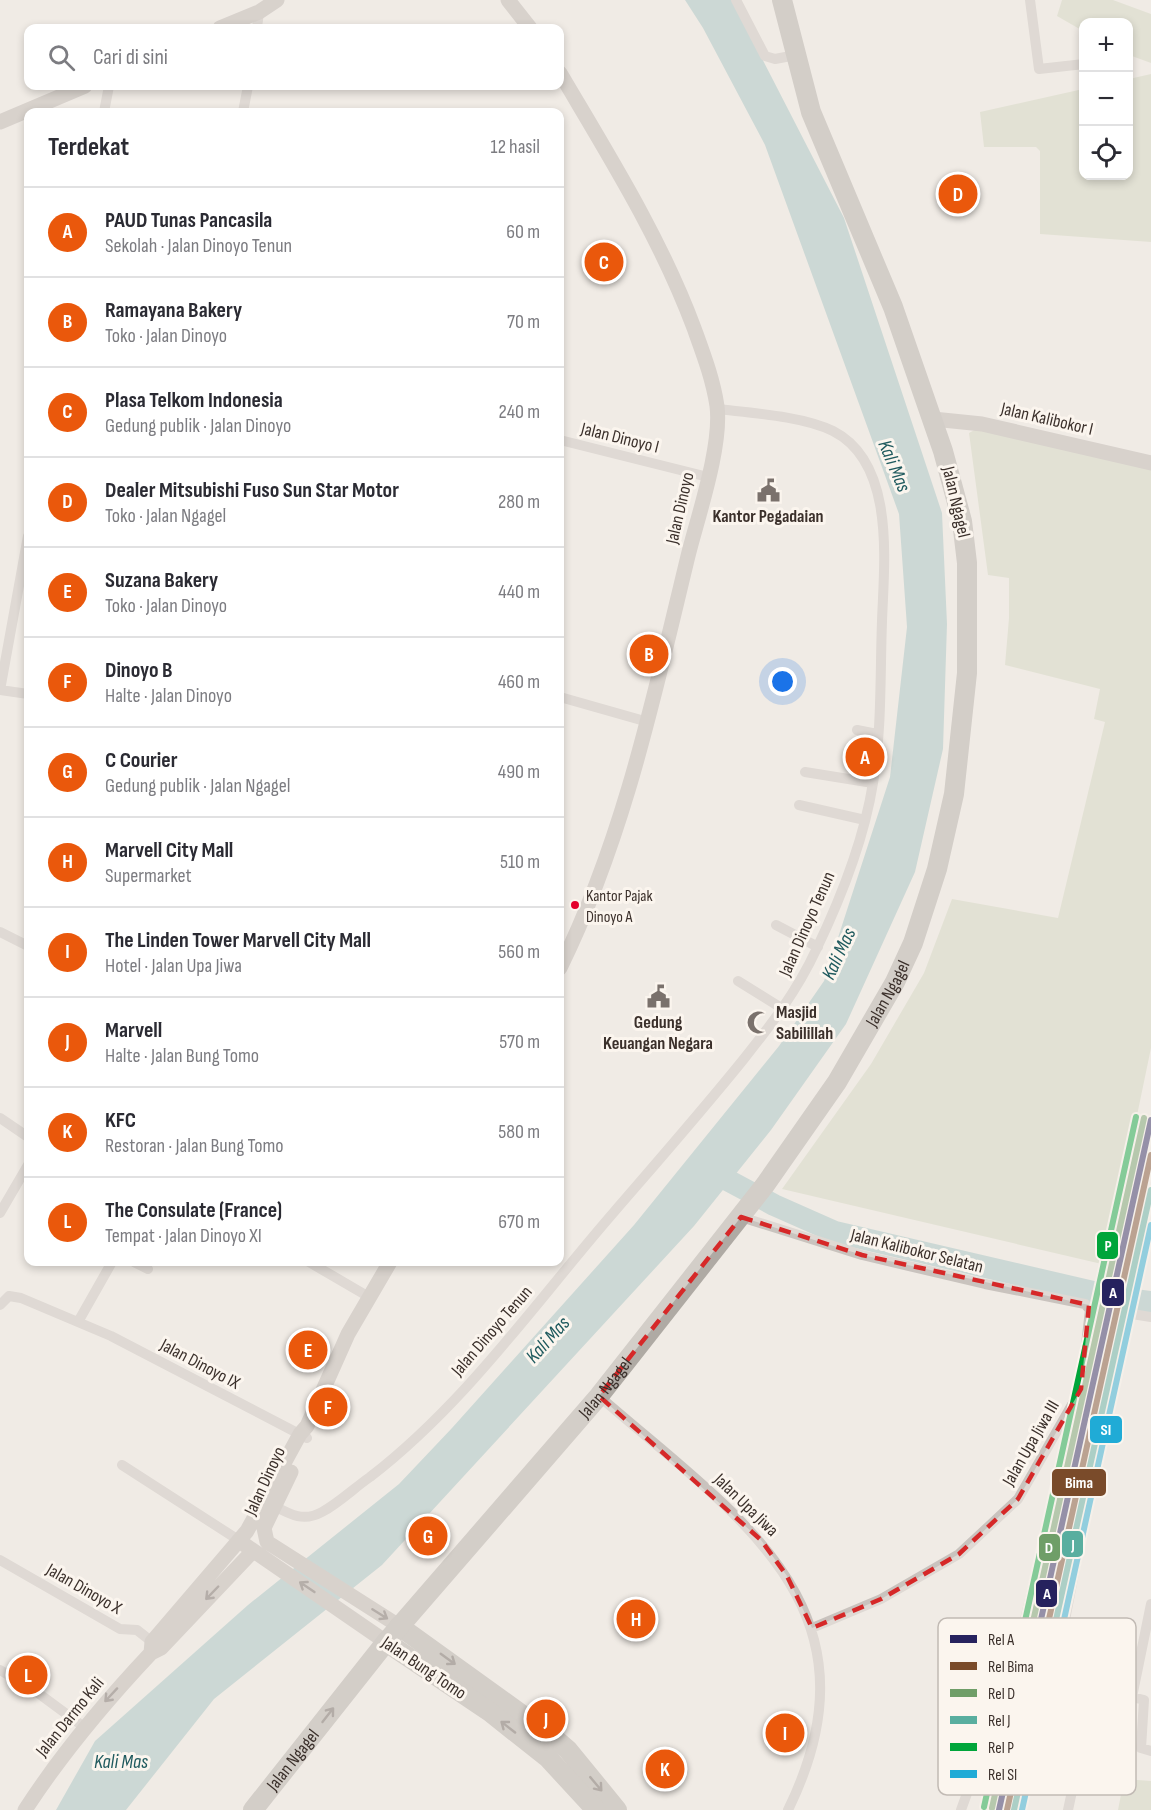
<!DOCTYPE html>
<html lang="id">
<meta charset="utf-8">
<style>
body{margin:0;font-family:"Sofia Sans Condensed",sans-serif;background:#f2f2f3;color:#2b2b33}
.controls{position:absolute;right:18px;top:18px;display:grid;overflow:hidden;border-radius:12px;box-shadow:0 3px 9px #0003}
.controls button{width:54px;height:54px;display:grid;place-items:center;padding:0;border:0;border-bottom:2px solid #e1e1e2;background:#fff;color:#2b2b33;font:30px sans-serif}
.you{position:absolute;left:783px;top:682px;width:21px;height:21px;margin:-15px;border:4px solid #fff;border-radius:50%;background:#1a73e8;box-shadow:0 0 0 9px #1a73e833}
.badge{display:grid;place-items:center;width:39px;height:39px;border-radius:50%;background:#ea580c;color:#fff;font-size:20px;font-weight:700}
.pin{position:absolute;translate:-50% -50%;border:3px solid #fff;box-shadow:0 2px 6px #0006}
.list{margin:0;padding:0;list-style:none}
h2{display:flex;justify-content:space-between;align-items:center;height:78px;margin:0;padding:0 24px;font-size:26px}
h2 small{font-size:20px;font-weight:400;color:#7c7c81}
.list li{display:grid;grid-template-columns:39px 1fr auto;gap:18px;align-items:center;box-sizing:border-box;height:90px;padding:0 24px;border-top:2px solid #e1e1e2}
.list b{display:block;font-size:22px;white-space:nowrap}
.list p{margin:0;font-size:20px;white-space:nowrap;color:#7c7c81}
.list em{font-size:20px;font-style:normal;color:#7c7c81}
.icon{flex:none;width:33px;height:33px;fill:none;stroke:currentColor;stroke-width:2;stroke-linecap:round;stroke-linejoin:round}
.map{position:relative;flex:none;width:1151px;height:1810px;overflow:hidden}
.search{position:absolute;background:#fff;box-shadow:0 3px 9px #0003;left:24px;top:24px;width:540px;height:66px;display:flex;align-items:center;gap:15px;box-sizing:border-box;padding:0 21px;border-radius:12px;color:#7c7c81;font-size:22px}
.panel{position:absolute;background:#fff;box-shadow:0 3px 9px #0003;left:24px;top:108px;width:540px;height:1158px;border-radius:12px}
.map>svg:first-child{display:block}
</style>
<div class="map">
<svg width="1151" height="1810" viewBox="0 0 1151 1810">
<rect width="100%" height="100%" fill="#f0ebe5"/>
<path fill="#d1d6bf" d="M1062,0H1113L1151,14V63L1129,55L1128,22H1084L1083,31L1057,16Z
M1151,74V242L1040,234V151L1036,147H984L980,112L1083,89L1084,176H1128L1129,79Z
M978,428L1151,470V1048L1106,1265L782,1189L871,1064L924,973L952,899L1058,918L1105,722L1094,719L1100,689L1005,665L1009,618V578L988,575L969,433Z
M1124,1779L1151,1781V1810H1118Z"/>
<path fill="#a1c2c1" d="M685,0H732L844,218L942,513L947,624L943,749L915,872L846,1024L771,1130L694,1226L382,1565L214,1699L126,1810H56L95,1741L248,1605L399,1484L452,1428L634,1225L779,1046L824,981L890,777L907,627L899,514L765,145L703,28Z"/>
<g fill="none" stroke-linecap="round" stroke-linejoin="round">
<path stroke="#a1c2c1" stroke-width="22" d="M703,1167L774,1205L835,1232L1119,1298L1151,1302"/>
<path stroke="#c9c3be" stroke-width="10" d="M736,0L765,56L775,59L796,55
M1030,0L1039,69L1084,64
M257,28L259,12
M104,112L109,86
M243,112L248,86
M560,440L708,477
M0,690L28,536
M0,690L28,694
M560,697L648,722
M857,730L877,734
M805,772L873,783
M799,805L865,820
M776,925L818,947
M0,932L28,946
M738,981L783,1009
M0,1118L28,1137
M0,1213L28,1165
M741,1217L862,1255L985,1284L1085,1304L1090,1310L1081,1389L1018,1499L959,1554L881,1599L812,1628
M134,1262L148,1269
M309,1262L369,1297
M0,1305L9,1296L21,1298L111,1336L307,1438
M78,1322L112,1262
M599,1396C735,1515 888,1606 788,1810
M122,1465L240,1541
M274,1506C291,1515 304,1522 322,1512C339,1503 354,1488 370,1477C466,1403 535,1303 614,1212C658,1161 701,1112 743,1060C771,1025 797,991 816,950C841,898 864,840 873,783C882,730 880,674 882,621C884,563 896,463 833,431C803,416 751,413 717,409
M0,1560L120,1629L137,1630L156,1645
M1151,1604L1132,1697L1144,1700L1141,1748L1151,1751
M0,1670L38,1693L84,1727
M961,1810L1015,1661L1077,1404
M1017,1810L1063,1630L1124,1316L1132,1314L1151,1317
M1068,1810L1074,1782"/>
<path stroke="#bab3ae" stroke-width="15" d="M508,0L530,28
M220,28L259,12L277,0
M560,73C609,156 660,237 694,328C703,353 713,379 717,406C722,446 698,516 688,556C654,696 624,838 560,968
M0,122L85,86
M933,419L982,424L1151,463
M291,1472L264,1528L267,1542L399,1626
M245,1545L386,1642
M151,1653L152,1642L247,1531L300,1434L307,1426L348,1334L390,1262
M25,1810C62,1753 104,1703 151,1653L161,1648L253,1551"/>
<g stroke="#afaaa4" stroke-width="20">
<path d="M399,1626L553,1737L568,1750L617,1810"/>
<path d="M386,1642L490,1712L548,1758L596,1810"/>
<path id="s1" d="M253,1810L386,1642L599,1396L765,1185L837,1082L895,982L913,943L937,869L954,794L967,673V563L962,521L943,451L893,307L811,112L782,0"/>
</g>
<defs>
<path id="rail-1" d="M999,1810L1151,1120"/>
<path id="rail-2" d="M1007,1810L1151,1155"/>
<path id="rail-3" d="M992,1808L1144,1118"/>
<path id="rail-4" d="M1014,1810L1151,1190"/>
<path id="rail-5" d="M984,1807L1136,1117"/>
<path id="rail-6" d="M1022,1810L1151,1225"/>
</defs>
<use href="#rail-1" stroke="#fbf5ee" stroke-width="10"/>
<use href="#rail-2" stroke="#fbf5ee" stroke-width="10"/>
<use href="#rail-3" stroke="#fbf5ee" stroke-width="10"/>
<use href="#rail-4" stroke="#fbf5ee" stroke-width="10"/>
<use href="#rail-5" stroke="#fbf5ee" stroke-width="10"/>
<use href="#rail-6" stroke="#fbf5ee" stroke-width="10"/>
<use href="#rail-1" stroke="#26225e" stroke-width="6"/>
<use href="#rail-2" stroke="#7a4b2a" stroke-width="6"/>
<use href="#rail-3" stroke="#6f9e68" stroke-width="6"/>
<use href="#rail-4" stroke="#59ae9f" stroke-width="6"/>
<use href="#rail-5" stroke="#00a53a" stroke-width="6"/>
<use href="#rail-6" stroke="#20abd6" stroke-width="6"/>
</g>
<defs><path id="oneway-shaft" d="M-6 0H5M1.5-3L5.5 0L1.5 3" fill="none" stroke-width="1.6" stroke-linecap="round" stroke-linejoin="round" transform="scale(1.5)"/></defs>
<g stroke="#6e645f">
<use href="#oneway-shaft" transform="translate(307 1587) rotate(-146)"/>
<use href="#oneway-shaft" transform="translate(212 1593) rotate(134)"/>
<use href="#oneway-shaft" transform="translate(380 1614) rotate(32)"/>
<use href="#oneway-shaft" transform="translate(111 1695) rotate(133)"/>
</g>
<g stroke="#69615b">
<use href="#oneway-shaft" transform="translate(448 1659) rotate(36)"/>
<use href="#oneway-shaft" transform="translate(328 1715) rotate(-52)"/>
<use href="#oneway-shaft" transform="translate(508 1727) rotate(-142)"/>
<use href="#oneway-shaft" transform="translate(596 1784) rotate(50)"/>
</g>
<path d="M0 0H1151V1810H0ZM741,1217L862,1255L1089,1305L1081,1389L1018,1499L959,1554L881,1599L812,1628L787,1576L761,1540L599,1396Z" fill="#f0ebe5" fill-opacity=".55" fill-rule="evenodd"/>
<path fill="none" stroke="#d62828" stroke-width="4.5" stroke-dasharray="12 8" stroke-linejoin="round" d="M741,1217L862,1255L1089,1305L1081,1389L1018,1499L959,1554L881,1599L812,1628L787,1576L761,1540L599,1396Z"/>
<defs>
<symbol id="civic-bare" viewBox="-9 -9 18 18"><path d="M-.6-6.5H3V-4.5H.6V-3L4-1V1h2V6H-6V1h2V-1L-.6-3ZM-1.2 2.5V6h2.4V2.5Z" fill="#7a716c" stroke="#fbf5ee" stroke-width="2.5" paint-order="stroke"/></symbol>
<symbol id="mosque-bare" viewBox="-9 -9 18 18"><path d="M3.5-4.9A6 6 0 1 0 3.5 4.9A5 5 0 1 1 3.5-4.9Z" fill="#7a716c" stroke="#fbf5ee" stroke-width="2.5" paint-order="stroke"/></symbol>
</defs>
<g fill-rule="evenodd">
<use href="#civic-bare" x="752" y="474" width="33" height="33"/>
<use href="#civic-bare" x="642" y="980" width="33" height="33"/>
<use href="#mosque-bare" x="742" y="1006" width="33" height="33"/>
</g>
<circle fill="#e4002b" stroke="#fbf5ee" stroke-width="2" cx="575" cy="905" r="5"/>
<g text-anchor="middle" dominant-baseline="central" stroke-width="6" stroke-linejoin="round" paint-order="stroke">
<g font-size="16" fill="#3b302b" stroke="#fbf5ee" text-anchor="start">
<text x="586" y="896">Kantor Pajak<tspan x="586" dy="21">Dinoyo A</tspan></text>
</g>
<g font-size="18" fill="#3b302b" stroke="#fbf5ee">
<text transform="translate(1047 419) rotate(13)">Jalan Kalibokor I</text>
<text transform="translate(620 438) rotate(14)">Jalan Dinoyo I</text>
<text transform="translate(956 502) rotate(77)">Jalan Ngagel</text>
<text transform="translate(680 508) rotate(-77)">Jalan Dinoyo</text>
<text transform="translate(807 924) rotate(-66)">Jalan Dinoyo Tenun</text>
<text stroke="none"><textPath href="#s1" startOffset="1036">Jalan Ngagel</textPath></text>
<text transform="translate(917 1251) rotate(14)">Jalan Kalibokor Selatan</text>
<text transform="translate(492 1331) rotate(-49)">Jalan Dinoyo Tenun</text>
<text transform="translate(200 1364) rotate(28)">Jalan Dinoyo IX</text>
<text stroke="none"><textPath href="#s1" startOffset="550">Jalan Ngagel</textPath></text>
<text transform="translate(1031 1443) rotate(-60)">Jalan Upa Jiwa III</text>
<text transform="translate(265 1481) rotate(-65)">Jalan Dinoyo</text>
<text transform="translate(746 1505) rotate(44)">Jalan Upa Jiwa</text>
<text transform="translate(84 1589) rotate(30)">Jalan Dinoyo X</text>
<text transform="translate(424 1668) rotate(34)">Jalan Bung Tomo</text>
<text transform="translate(70 1717) rotate(-51)">Jalan Darmo Kali</text>
<text stroke="none"><textPath href="#s1" startOffset="64">Jalan Ngagel</textPath></text>
</g>
<g font-size="18" font-weight="bold" fill="#3b302b" stroke="#fbf5ee">
<text x="768" y="516">Kantor Pegadaian</text>
<text x="776" y="1012" text-anchor="start">Masjid<tspan x="776" dy="21">Sabilillah</tspan></text>
<text x="658" y="1022">Gedung<tspan x="658" dy="21">Keuangan Negara</tspan></text>
</g>
<g font-size="20" font-style="italic" fill="#1f5a5e" stroke="#fbf5ee">
<text transform="translate(894 466) rotate(67)">Kali Mas</text>
<text transform="translate(839 954) rotate(-65)">Kali Mas</text>
<text transform="translate(548 1340) rotate(-48)">Kali Mas</text>
<text x="121" y="1762">Kali Mas</text>
</g>
</g>
<rect x="938" y="1618" width="198" height="177" rx="9" fill="#fbf5ee" stroke="#c1bab4" stroke-width="1.5"/>
<rect x="950" y="1635" width="27" height="8" fill="#26225e"/>
<rect x="950" y="1662" width="27" height="8" fill="#7a4b2a"/>
<rect x="950" y="1689" width="27" height="8" fill="#6f9e68"/>
<rect x="950" y="1716" width="27" height="8" fill="#59ae9f"/>
<rect x="950" y="1743" width="27" height="8" fill="#00a53a"/>
<rect x="950" y="1770" width="27" height="8" fill="#20abd6"/>
<g font-size="16" fill="#3b302b">
<text x="988" y="1645">Rel A</text>
<text x="988" y="1672">Rel Bima</text>
<text x="988" y="1699">Rel D</text>
<text x="988" y="1726">Rel J</text>
<text x="988" y="1753">Rel P</text>
<text x="988" y="1780">Rel SI</text>
</g>
<g stroke="#fbf5ee" stroke-width="2">
<rect x="1096" y="1231" width="23" height="29" rx="6" fill="#00a53a"/>
<rect x="1101" y="1278" width="24" height="29" rx="6" fill="#26225e"/>
<rect x="1089" y="1415" width="34" height="29" rx="6" fill="#20abd6"/>
<rect x="1051" y="1468" width="56" height="29" rx="6" fill="#7a4b2a"/>
<rect x="1061" y="1530" width="23" height="28" rx="6" fill="#59ae9f"/>
<rect x="1038" y="1533" width="23" height="29" rx="6" fill="#6f9e68"/>
<rect x="1035" y="1579" width="23" height="29" rx="6" fill="#26225e"/>
</g>
<g font-size="16" text-anchor="middle" font-weight="bold" fill="#fff">
<text x="1108" y="1251">P</text>
<text x="1113" y="1298">A</text>
<text x="1106" y="1435">SI</text>
<text x="1079" y="1488">Bima</text>
<text x="1073" y="1550">J</text>
<text x="1049" y="1553">D</text>
<text x="1047" y="1599">A</text>
</g>
</svg>
<div class="controls">
<button>+</button>
<button>−</button>
<button><svg class="icon" aria-label="locate" viewBox="0 0 24 24"><circle cx="12" cy="12" r="6"/><path d="M12 2v4M12 18v4M2 12h4M18 12h4"/></svg></button>
</div>
<div class="you"></div>
<div class="pin badge" style="left:865px;top:757px">A</div>
<div class="pin badge" style="left:649px;top:654px">B</div>
<div class="pin badge" style="left:604px;top:262px">C</div>
<div class="pin badge" style="left:958px;top:194px">D</div>
<div class="pin badge" style="left:308px;top:1350px">E</div>
<div class="pin badge" style="left:328px;top:1407px">F</div>
<div class="pin badge" style="left:428px;top:1536px">G</div>
<div class="pin badge" style="left:636px;top:1619px">H</div>
<div class="pin badge" style="left:785px;top:1733px">I</div>
<div class="pin badge" style="left:546px;top:1719px">J</div>
<div class="pin badge" style="left:665px;top:1769px">K</div>
<div class="pin badge" style="left:28px;top:1675px">L</div>
<div class="search"><svg class="icon" aria-label="search" viewBox="0 0 24 24"><circle cx="10" cy="10" r="6"/><path d="M15 15l6 6"/></svg>Cari di sini</div>
<section class="panel">
<h2>Terdekat<small>12 hasil</small></h2>
<ul class="list">
<li><span class="badge">A</span><div><b>PAUD Tunas Pancasila</b><p>Sekolah · Jalan Dinoyo Tenun</p></div><em>60 m</em></li>
<li><span class="badge">B</span><div><b>Ramayana Bakery</b><p>Toko · Jalan Dinoyo</p></div><em>70 m</em></li>
<li><span class="badge">C</span><div><b>Plasa Telkom Indonesia</b><p>Gedung publik · Jalan Dinoyo</p></div><em>240 m</em></li>
<li><span class="badge">D</span><div><b>Dealer Mitsubishi Fuso Sun Star Motor</b><p>Toko · Jalan Ngagel</p></div><em>280 m</em></li>
<li><span class="badge">E</span><div><b>Suzana Bakery</b><p>Toko · Jalan Dinoyo</p></div><em>440 m</em></li>
<li><span class="badge">F</span><div><b>Dinoyo B</b><p>Halte · Jalan Dinoyo</p></div><em>460 m</em></li>
<li><span class="badge">G</span><div><b>C Courier</b><p>Gedung publik · Jalan Ngagel</p></div><em>490 m</em></li>
<li><span class="badge">H</span><div><b>Marvell City Mall</b><p>Supermarket</p></div><em>510 m</em></li>
<li><span class="badge">I</span><div><b>The Linden Tower Marvell City Mall</b><p>Hotel · Jalan Upa Jiwa</p></div><em>560 m</em></li>
<li><span class="badge">J</span><div><b>Marvell</b><p>Halte · Jalan Bung Tomo</p></div><em>570 m</em></li>
<li><span class="badge">K</span><div><b>KFC</b><p>Restoran · Jalan Bung Tomo</p></div><em>580 m</em></li>
<li><span class="badge">L</span><div><b>The Consulate (France)</b><p>Tempat · Jalan Dinoyo XI</p></div><em>670 m</em></li>
</ul>
</section>
</div>
